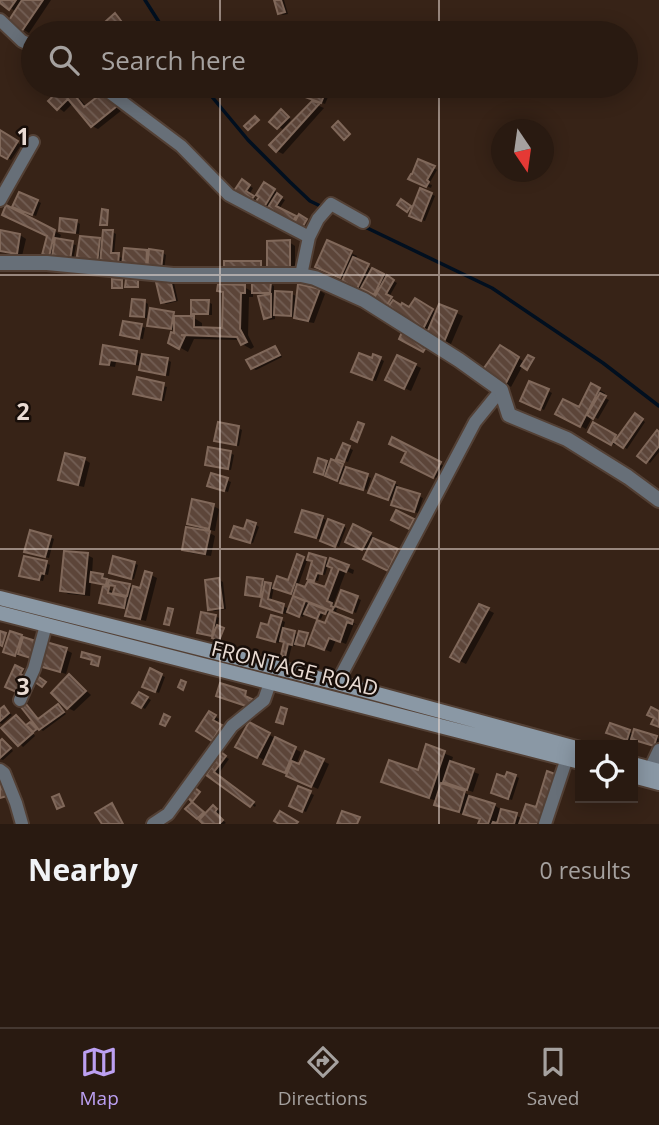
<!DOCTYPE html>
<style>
body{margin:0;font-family:"Open Sans",sans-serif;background:#35271f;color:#f1f3f6}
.controls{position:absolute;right:21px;bottom:21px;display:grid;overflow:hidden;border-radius:0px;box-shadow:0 4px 18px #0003}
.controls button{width:63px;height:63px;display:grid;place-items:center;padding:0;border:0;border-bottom:2px solid #453831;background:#291a11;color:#f1f3f6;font:35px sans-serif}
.compass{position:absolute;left:491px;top:119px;width:63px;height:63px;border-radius:50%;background:#291a11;box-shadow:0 4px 18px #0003;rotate:167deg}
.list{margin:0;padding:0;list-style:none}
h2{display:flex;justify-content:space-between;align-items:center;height:91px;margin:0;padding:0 28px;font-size:30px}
h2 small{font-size:23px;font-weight:400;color:#a5a19f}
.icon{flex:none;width:38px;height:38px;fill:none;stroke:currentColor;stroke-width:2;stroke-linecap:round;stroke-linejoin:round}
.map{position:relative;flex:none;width:659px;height:824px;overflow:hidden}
.search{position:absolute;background:#291a11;box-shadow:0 4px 18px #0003;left:21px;right:21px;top:21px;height:77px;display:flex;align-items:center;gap:18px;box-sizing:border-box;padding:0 24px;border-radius:38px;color:#a5a19f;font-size:26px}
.sheet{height:203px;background:#291a11}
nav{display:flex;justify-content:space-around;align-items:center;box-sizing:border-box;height:98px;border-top:2px solid #453831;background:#291a11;font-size:19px;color:#a5a19f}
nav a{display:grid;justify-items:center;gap:4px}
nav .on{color:#bca0f2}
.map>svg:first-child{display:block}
</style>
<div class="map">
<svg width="659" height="824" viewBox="0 0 659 824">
<defs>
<pattern id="building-back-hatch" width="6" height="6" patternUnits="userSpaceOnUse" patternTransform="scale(1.75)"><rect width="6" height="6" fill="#5c4539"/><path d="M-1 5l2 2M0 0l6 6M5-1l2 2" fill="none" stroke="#735f55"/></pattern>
</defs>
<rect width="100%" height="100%" fill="#372317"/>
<path fill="#0007" fill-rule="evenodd" d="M0,0H51L29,33L10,21L16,12Z
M276,0H284L288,14L283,15L280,13Z
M115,15L121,19L131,32L135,29L142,33H118L108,21Z
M66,86H86L88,88L79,98L87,107L111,96L122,110L98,129L92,126L73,103L64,112L50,101Z
M380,86H403V96H383L380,94Z
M303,95H324L328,97L325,104Z
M312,103L324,108L283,154L277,151L285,131L272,122L285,114L291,120L283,129L285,131Z
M0,132L21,145L11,160L0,153Z
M434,168L437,170L429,184L432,185L431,188L414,181Z
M242,181L253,188L249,195L259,201L265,184L278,193L276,195L285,200L279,209L298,219L300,216L307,221L304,227L268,208L267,210L236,191Z
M431,194L435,196L425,221L414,217Z
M37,201L41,203L36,216L18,209Z
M77,222L80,224L79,234L64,232L61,230Z
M55,231L61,235L59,241L76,245L73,261L55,259L44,255Z
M0,232L20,235L26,239L22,256L0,252Z
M112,232L116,234L114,255L125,259L147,252L150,254L151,251L163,253L166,255L164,271L84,264L99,240L103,242Z
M289,242L295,246V274H275Z
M351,253L357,256L355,260L397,283L389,297L407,311L415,301L437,313L440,306L463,316L451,344L434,337L430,331L376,297L378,295L362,287L361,289L347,283L345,279L323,270Z
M170,281L174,283L178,301L166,304L163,302Z
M270,284L274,286V293L292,294L298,297L319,290L325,294L314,323L302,321L295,317L279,316L275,314V319L269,320L266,318L260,294L254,292Z
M244,287L253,292V297H249L248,335L254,347L251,349L242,344L241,340L194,339L188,352L170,342L176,335V330L153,327L149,325L173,314L177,316L194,318L202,323V329L224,330L225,294L219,290Z
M145,302L148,304L147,318L136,317L132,315Z
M208,302L212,304V315H196L193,313Z
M141,326L145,328L143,339L122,334Z
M104,347L136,352L142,355L168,360L171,362L169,376L145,372L141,369L142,366L116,362L115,367L108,366L102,363Z
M501,347L526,363L528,357L534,360L529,369L523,365L511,387L484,370Z
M275,348L279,350L282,357L256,370L252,368Z
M374,356L384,361L376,381L357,373L373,361Z
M415,365L421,368L411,391L393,383Z
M138,379L167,387L164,401L135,393Z
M592,386L605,393L603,397L609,400L598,419L593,416L586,429L557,413L580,409Z
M548,391L552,393L544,410L526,402Z
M635,415L645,422L627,449L617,442L615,445L590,432L594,425L619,438Z
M238,428L242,430L239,446L216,441Z
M659,433V452L650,463L647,461Z
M393,440L446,467L440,480L403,462L408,452Z
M344,446L353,450L348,462L342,460Z
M230,453L234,455L231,470L207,464Z
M84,459L90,463L84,487L66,483L60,479Z
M319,460L331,465L342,466L371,478L367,490L319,473Z
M212,475L231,482L228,492L213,487Z
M377,476L398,485L397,488L423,498L418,513L397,506L394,502L381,494Z
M213,506L219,509L215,531L203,529L215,536L211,556L190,553L184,549L202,531L189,523Z
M322,518L326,520L321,534L324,535L343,526L346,528L339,547L322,540L301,533Z
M255,524L259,527L253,543L236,538Z
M354,527L373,536L372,539L403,554L394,572L371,562L369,552L347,541Z
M50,537L54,539L49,558L30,553Z
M87,555L93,558L92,574L103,576L106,578V580L114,583L113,586L95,583L91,581L90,596L68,594L62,590Z
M303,558L307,561L298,586L326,590L334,568L328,565L325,575L320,573L318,581L313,580L326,560L330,562L331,560L354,570L353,574L346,571L333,605L336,607L342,592L361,600L356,613L338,606L336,611L339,613L322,606L321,608L358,625L354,624L346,644L336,640L331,652L316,646L330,615L324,612L321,619L305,612L303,617L287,610L286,614L266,607L264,598L250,596L247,594L262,581L275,587L289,582ZM274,587L295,595L303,599L302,601L290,609L271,602Z
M46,563L50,565L48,575L45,574L43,581L25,577Z
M134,563L138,565L134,579L111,573Z
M151,575L157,578L146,621L133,618L127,615L129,609L101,602L104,587L112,591L111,596H115L117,583L142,590Z
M219,580L223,582L226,609L214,611L210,608Z
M480,606L494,613L466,664L452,657Z
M215,616L219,618L217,627L224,630L221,640L214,636L203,634Z
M281,620L285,622L283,630L299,635L300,633L308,636L306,645L296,642L295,646L292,645L289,657L283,655L286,642L280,639L279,643L263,638L269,627Z
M21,637L25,639L19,656L9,653Z
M66,650L72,653L66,674L47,668L41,665Z
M151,671L165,677L159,693L148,688Z
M69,677L75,680L91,695L74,711L68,708L53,693Z
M140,694L151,700L145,709L135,703Z
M26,706L30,708L39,720L58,706L66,714L43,731L40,729Z
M4,708L12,715L2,724L0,723V712Z
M209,713L219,719L216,723L224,728L216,741L198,731Z
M30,724L37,730L36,732L29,728L35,736L23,747L4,728L27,727Z
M249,724L275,738V739L301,752L296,765L323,761L329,764L318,789L294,778L288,773L271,766L266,761L238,746Z
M611,725L634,734L636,731L657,737L659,739L658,747L632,738L631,741L612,734Z
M0,743H6L13,751L3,760L0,759Z
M428,747L453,757L451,764L479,774L473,792L459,787L458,789L471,796L470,798L494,805L500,809L499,810L522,818L549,824H480L481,820L442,807L437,801L392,786L384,781L419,772ZM445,781L458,789V790L443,785Z
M222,755L229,759L217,776L256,805L255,807L209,774Z
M515,776L519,778L512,800L496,794L506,779Z
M299,788L314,795L306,812L295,808Z
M196,806L206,815L217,809L220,812L217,815L226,823L224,824H206L198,818Z"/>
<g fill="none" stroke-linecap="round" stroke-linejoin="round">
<path stroke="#010f1f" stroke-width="3.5" d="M145,0L166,33
M203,86L248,140L290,182L310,201L337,214
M363,226L492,288L603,363L659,406"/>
</g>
<path fill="url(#building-back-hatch)" stroke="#80685a" stroke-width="2" d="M0,0H16L9,10L0,3Z
M22,0H43L22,31L8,22Z
M274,0H281L285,12L278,14Z
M115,13L129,31L135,27L140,33H116L106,21Z
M64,86H82L74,94L84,107L105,91L117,106L91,127L68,99L57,110L48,101Z
M300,86H306L325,93L321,103L297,94Z
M378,86H400L399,95H378Z
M312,101L320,103L276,152L269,145Z
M281,109L289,117L277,129L269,122Z
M255,116L259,120L248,130L244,126Z
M338,121L350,134L344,140L332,127Z
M0,130L18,141L7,159L0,155Z
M418,159L435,166L427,180L429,182L426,187L408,179L411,174H412Z
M242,179L250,185L246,191L254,196L250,202L234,191Z
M264,182L275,189L263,209L254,204L259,197L256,195Z
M420,188L432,193L421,221L409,216Z
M19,192L38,200L32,215L12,207Z
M277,193L282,197L276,206L296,216L292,223L267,209Z
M401,199L411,206L407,212L397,205Z
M6,205L55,230L49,257L42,255L47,236L2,215Z
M102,209L108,210L107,225H100Z
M299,214L307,219L302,228L294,223Z
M60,218L77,220L75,233L59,231Z
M0,230L20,234L17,254L0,251Z
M103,230H113L111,253H119L118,265L100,264Z
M80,236L100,238L97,264L76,262Z
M55,238L73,241L70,260L52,257Z
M290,240V271H267V241Z
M327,240L352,251L340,278L315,267Z
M124,248L147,250L146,269L122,266Z
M149,249L163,251L161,270L147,269Z
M353,257L369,264L357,289L342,281Z
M224,261H261V269L224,270Z
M372,268L384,274L374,295L361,288Z
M387,275L394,280L386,294L392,297L387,305L374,298Z
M112,279L122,280V288H112Z
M126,279L138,280V287H125Z
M170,279L175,300L161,303L156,282Z
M252,282H271L270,293H252Z
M218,284L245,285V293H241L240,329L247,342L241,345L237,337L181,335L185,336L179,349L168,343L171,332L174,333V316H194V327L222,328L223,292L217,291Z
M298,284L320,289L308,321L294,318Z
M275,291L292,292L291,316L274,315Z
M271,294V317L264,319L258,296Z
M415,298L433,309L423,329L388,307L393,300L401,305L402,303L409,307Z
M132,299L145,300L144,317L130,316Z
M191,300H209L208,314H191Z
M439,304L457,311L444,342L426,335Z
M150,308L174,312L171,329L147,326Z
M123,321L142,324L139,339L120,335Z
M403,330L428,344L423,352L399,339Z
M103,345L137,351L135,364L110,360L109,365L100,364Z
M500,345L519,357L505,385L482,371Z
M275,346L280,355L251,369L246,360Z
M359,353L372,358L373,354L381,357L372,380L351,372Z
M142,354L168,358L165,375L139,370Z
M397,355L416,364L404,389L385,380Z
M528,355L534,358L527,370L521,366Z
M137,377L164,383L161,400L133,394Z
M529,381L549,389L540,410L520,401Z
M591,383L600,388L580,427L555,414L563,399L579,407Z
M600,393L606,396L593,419L587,415Z
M635,413L643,419L623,448L614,442Z
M218,422L239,426L236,445L214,441Z
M358,422L364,424L357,442L351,439Z
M593,422L616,435L611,445L588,432Z
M657,430L659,432V446L646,463L637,456Z
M392,437L441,462L433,478L401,462L406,452L389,444Z
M343,443L350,446L344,462L336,459Z
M208,447L231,451L228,469L205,465Z
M65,453L85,458L78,485L58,480Z
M318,458L327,461L323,475L314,472Z
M331,459L343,464L337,481L325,476Z
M346,467L368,474L363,490L340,483Z
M211,473L228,478L224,491L207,486Z
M376,474L395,482L388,500L368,493Z
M397,487L420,494L414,512L391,505Z
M192,499L214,504L209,529L187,524Z
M302,510L323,516L316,538L295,532Z
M396,510L414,519L409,529L391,520Z
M328,519L344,525L335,547L320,541Z
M247,520L256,523L250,543L230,537L234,526L244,529Z
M353,524L371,533L362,550L345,542Z
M186,527L210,531L205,554L182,550Z
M30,530L51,536L45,557L24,552Z
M373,538L398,549L388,571L363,559Z
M64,551L88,553L84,594L60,591Z
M309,553L326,558L322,574L317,573L314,581L307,579L312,561L307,560Z
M297,554L304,557L291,594L273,588L277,576L288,580Z
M24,556L47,561L44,574L41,573L39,580L19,576Z
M113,556L135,562L131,579L109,573Z
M330,558L349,565L346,572L339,569L327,601L332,603L331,606L334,607L332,611L293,596L297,584L305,587L308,581L325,587L332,568L327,566Z
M145,571L152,573L140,619L125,616L133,586L140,588Z
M91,572L103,574L102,578L107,579L106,585L90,582Z
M247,577L263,579L260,597L245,595Z
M219,578L223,608L208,610L205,580Z
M109,580L130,584L127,596L113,593L115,586L108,585Z
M265,582L271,583L268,599L284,604L282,613L260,606Z
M103,586L109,587L108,593L126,597L124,608L99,603Z
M341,590L358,596L352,613L335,606Z
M293,596L305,601L299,617L287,612Z
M309,603L327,610L325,614L320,612L317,619L304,614Z
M479,604L489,608L459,662L450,657Z
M168,608L173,609L169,625L164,624Z
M330,611L353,620L352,624L347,622L340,642L329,638L324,650L308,644L317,620L325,623Z
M201,612L216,615L212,636L197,633Z
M271,615L282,618L275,642L257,637L261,623L268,625Z
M217,625L224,628L219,641L212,638Z
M283,628L295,631L292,645L288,644L285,657L281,655L284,642L280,641Z
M0,631L6,633L2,646L0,645Z
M10,631L22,635L15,656L3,652Z
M299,631L308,633L304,646L295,644Z
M23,637L39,642L34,659L18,654Z
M46,642L67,648L60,672L39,666Z
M82,652L100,657L98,666L91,664L92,660L81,657Z
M15,665L23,669L20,674L29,678L21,694L5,687Z
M150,668L162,674L155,692L142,687Z
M69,674L86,691L67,709L51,693Z
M39,677L46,682L42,687L35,682Z
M181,680L186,682L183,690L178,687Z
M220,683L246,691L245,696L252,699L249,707L216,696Z
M139,692L148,697L141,708L132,703Z
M26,704L38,719L58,704L64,712L39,730L21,707Z
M4,706L9,713L0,721V709Z
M281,707L287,709L283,724L276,722Z
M651,707L659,711V727L651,724L654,718L647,715Z
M209,711L216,715L213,720L222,725L212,741L196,731Z
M164,714L170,717L165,726L160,724Z
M16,715L33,733L18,746L1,728Z
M30,722L37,729L33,732L26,725Z
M249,722L270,733L257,758L235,747Z
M610,723L630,730L627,740L606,733Z
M634,729L657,736L654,746L631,739Z
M275,737L296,747L285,773L263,764Z
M2,739L11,748L0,758V741Z
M426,744L445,751L429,798L381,782L389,760L418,770Z
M305,751L324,759L311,787L286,776L292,761L299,764Z
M221,752L226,756L214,772L254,802L250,807L206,775Z
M450,761L474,769L467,790L443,782Z
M547,771L558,775L542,824H519L526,804L536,807Z
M507,772L516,775L508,799L491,793L497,774L505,777Z
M2,779L7,796L0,798V780Z
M441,783L465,791L459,812L434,805Z
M298,786L311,791L302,812L289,806Z
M194,787L200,792L192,802L187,797Z
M59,794L64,806L57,809L52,797Z
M469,796L495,804L488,824H478L480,819L463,814Z
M192,802L204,812L197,819L185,809Z
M112,803L123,824H102L95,813Z
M213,805L217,809L215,812L223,820L219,824H203L199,820Z
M501,809L517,813L514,824H492L493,822L497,823Z
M280,811L298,822L296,824H279L274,821Z
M342,811L360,817L357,824H337Z"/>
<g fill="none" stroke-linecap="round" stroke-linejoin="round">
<defs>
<path id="minor" d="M0,20L22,41L33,46
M101,86L181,146L229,195L309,237L301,275
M0,200L33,142
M309,237L318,219L331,204L363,222
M337,683L475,422L501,390
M20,700L34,669L46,625
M650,769L659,750
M0,770L4,773L16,803L22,824
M153,824L168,814L232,726L264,700L270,683
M545,824L570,749"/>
<path id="tertiary" d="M0,263H47L173,275H301L315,278L364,300L459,360L501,390L509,415L567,439L628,477L659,500"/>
<path id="secondary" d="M0,598L337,683L580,749
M0,613L580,762
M633,764L659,771
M633,776L659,783"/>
</defs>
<use href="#minor" stroke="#534035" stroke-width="16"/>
<use href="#tertiary" stroke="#534035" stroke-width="18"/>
<use href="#secondary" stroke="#534035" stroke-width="18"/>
<use href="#minor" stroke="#676f78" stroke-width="12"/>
<use href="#tertiary" stroke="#676f78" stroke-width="14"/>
<use href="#secondary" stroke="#8a98a5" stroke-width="14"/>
</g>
<path fill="none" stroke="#e9dbd3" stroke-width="2" stroke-opacity="0.55" d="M220,0V33M439,0V33M220,86V824M439,86V824M0,275H659M0,549H659"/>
<g text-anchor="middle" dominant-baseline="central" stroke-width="5" stroke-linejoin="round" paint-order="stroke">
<g font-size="21" fill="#e9dbd3" stroke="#180e09">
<text transform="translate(295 668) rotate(14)">FRONTAGE ROAD</text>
</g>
</g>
<g font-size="23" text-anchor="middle" font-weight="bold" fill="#e9dbd3" stroke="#180e09" stroke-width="5" stroke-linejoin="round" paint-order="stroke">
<text x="23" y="145">1</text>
<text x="23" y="420">2</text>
<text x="23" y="695">3</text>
</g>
</svg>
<div class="controls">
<button><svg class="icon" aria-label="locate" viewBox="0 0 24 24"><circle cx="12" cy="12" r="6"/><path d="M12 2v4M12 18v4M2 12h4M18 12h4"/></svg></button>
</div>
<svg class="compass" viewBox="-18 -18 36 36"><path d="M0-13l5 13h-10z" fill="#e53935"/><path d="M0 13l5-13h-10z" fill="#a5a19f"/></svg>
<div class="search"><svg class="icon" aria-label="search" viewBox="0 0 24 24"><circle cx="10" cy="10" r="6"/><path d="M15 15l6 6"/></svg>Search here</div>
</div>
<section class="sheet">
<h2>Nearby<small>0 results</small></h2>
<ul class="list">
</ul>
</section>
<nav>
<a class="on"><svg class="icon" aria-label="map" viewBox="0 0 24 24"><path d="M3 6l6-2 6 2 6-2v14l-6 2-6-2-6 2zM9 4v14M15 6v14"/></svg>Map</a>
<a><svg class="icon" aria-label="directions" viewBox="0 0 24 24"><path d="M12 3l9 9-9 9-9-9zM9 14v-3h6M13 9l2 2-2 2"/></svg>Directions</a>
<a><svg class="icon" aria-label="saved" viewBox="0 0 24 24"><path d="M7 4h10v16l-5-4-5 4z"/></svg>Saved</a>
</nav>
